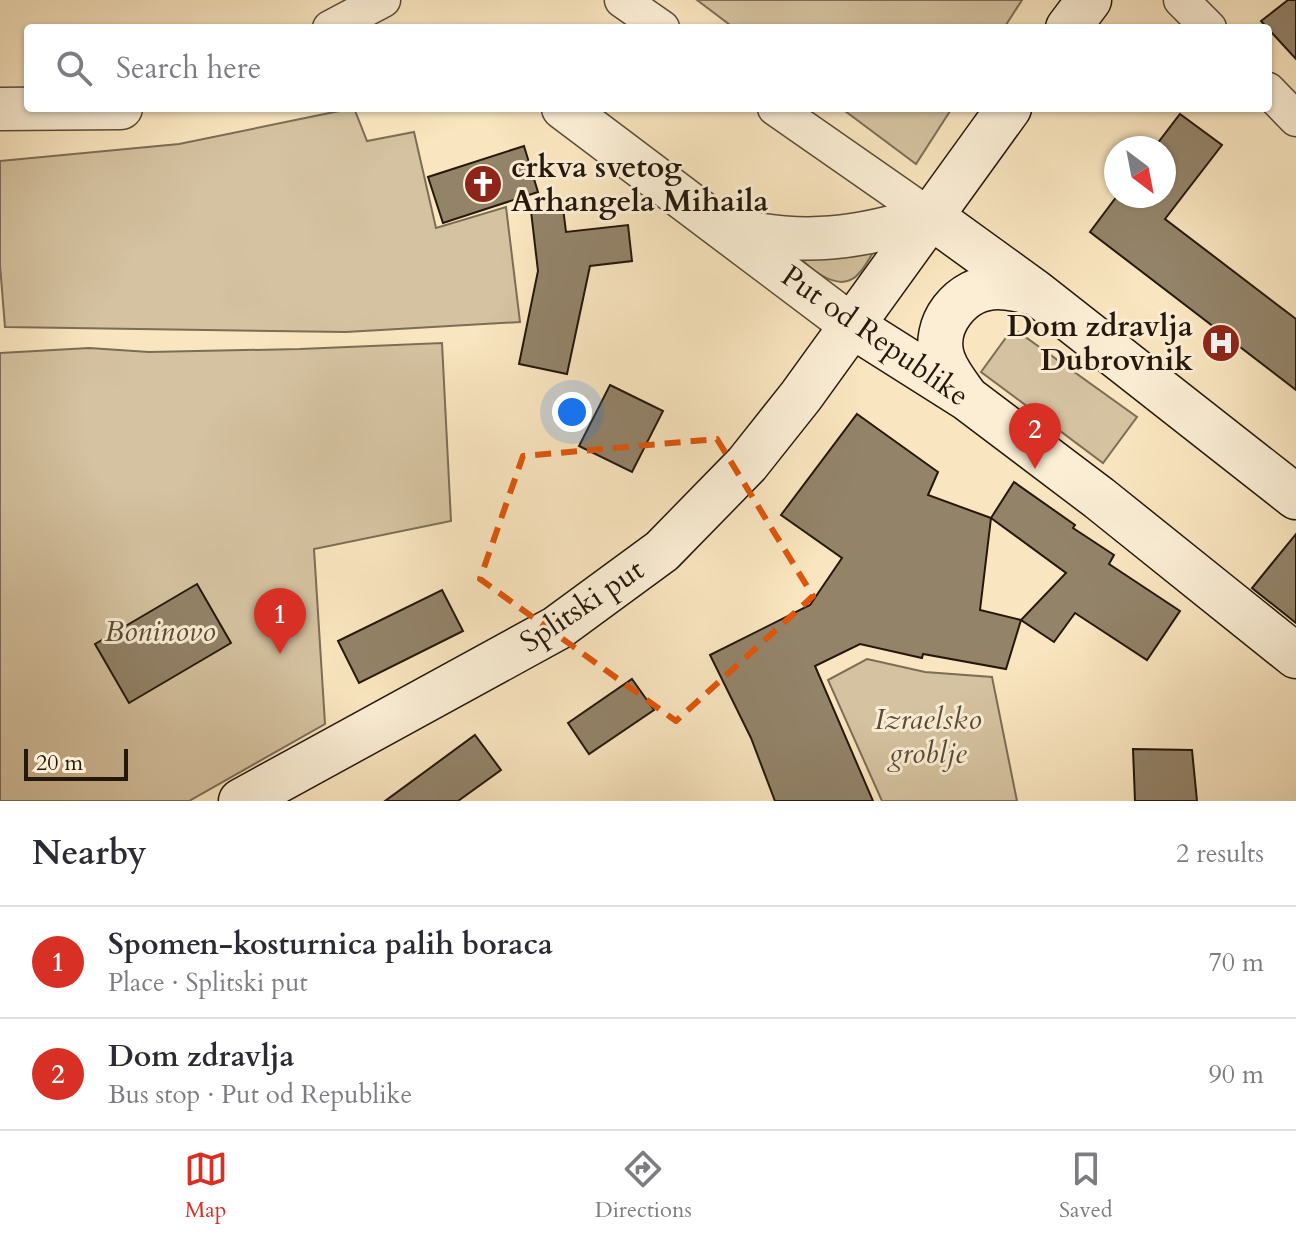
<!DOCTYPE html>
<meta charset="utf-8">
<style>
body{margin:0;font-family:Cardo,serif;background:#f7f7f7;color:#2b2b33}
.compass{position:absolute;left:1104px;top:136px;width:72px;height:72px;border-radius:50%;background:#fff;box-shadow:0 2px 6px #0004;rotate:148deg}
.scale{position:absolute;left:24px;bottom:20px;width:104px;box-sizing:border-box;padding-left:8px;border:4px solid #24180b;border-top:0;font-size:22px;line-height:28px;white-space:nowrap;color:#24180b;-webkit-text-stroke:6px #fbeed5;paint-order:stroke}
.you{position:absolute;left:572px;top:412px;width:28px;height:28px;margin:-20px;border:6px solid #fff;border-radius:50%;background:#1a73e8;box-shadow:0 0 0 12px #1a73e833}
.badge{display:grid;place-items:center;width:52px;height:52px;border-radius:50%;background:#d93025;color:#fff;font-size:26px;font-weight:700}
.pin{position:absolute;translate:-50% -66px;filter:drop-shadow(0 2px 4px #0008)}
.pin::after{content:'';position:absolute;top:42px;width:28px;height:24px;background:inherit;clip-path:polygon(0 0,100% 0,50% 100%)}
.list{margin:0;padding:0;list-style:none}
h2{display:flex;justify-content:space-between;align-items:center;height:104px;margin:0;padding:0 32px;font-size:34px}
h2 small{font-size:26px;font-weight:400;color:#7c7c81}
.list li{display:grid;grid-template-columns:52px 1fr auto;gap:24px;align-items:center;box-sizing:border-box;height:112px;padding:0 32px;border-top:2px solid #e1e1e2}
.list b{display:block;font-size:30px;white-space:nowrap}
.list p{margin:0;font-size:26px;white-space:nowrap;color:#7c7c81}
.list em{font-size:26px;font-style:normal;color:#7c7c81}
.icon{flex:none;width:44px;height:44px;fill:none;stroke:currentColor;stroke-width:2;stroke-linecap:round;stroke-linejoin:round}
.map{position:relative;flex:none;width:1296px;height:801px;overflow:hidden}
.search{position:absolute;background:#fff;box-shadow:0 2px 6px #0004;left:24px;right:24px;top:24px;height:88px;display:flex;align-items:center;gap:20px;box-sizing:border-box;padding:0 28px;border-radius:8px;color:#7c7c81;font-size:30px}
.sheet{height:328px;background:#fff}
nav{display:flex;justify-content:space-around;align-items:center;box-sizing:border-box;height:112px;border-top:2px solid #e1e1e2;background:#fff;font-size:22px;color:#7c7c81}
nav a{display:grid;justify-items:center;gap:4px}
nav .on{color:#d93025}
.map>svg:first-child{display:block}
</style>
<div class="map">
<svg width="1296" height="801" viewBox="0 0 1296 801">
<rect width="100%" height="100%" fill="#f9e5bf"/>
<filter id="stains"><feTurbulence type="fractalNoise" baseFrequency=".0025" numOctaves="4"/><feColorMatrix values="0 0 0 0 .2 0 0 0 0 .09 0 0 0 0 .02 0 0 0 .5 -.17"/></filter>
<radialGradient id="worn" r=".72"><stop offset=".6" stop-color="#630" stop-opacity="0"/><stop offset="1" stop-color="#630" stop-opacity=".3"/></radialGradient>
<path fill="#d5c2a0" stroke="#7c6d56" stroke-width="2" d="M697,0H1022L1004,28H734Z
M354,108L367,141L414,132L436,228L506,207L520,322L346,332L5,327L0,265V161L179,144Z
M841,108H952L916,164Z
M874,251C859,276 850,292 821,275C813,270 807,266 802,259Z
M1013,328L1137,417L1103,463L981,372Z
M442,343L451,521L314,549L325,724L189,801H0V353L89,348L149,352L300,349Z
M867,659L925,672L992,677L1017,801H882L828,680Z"/>
<path fill="#938369" stroke="#24180b" stroke-width="2" d="M1288,0H1296V59L1261,21Z
M1180,114L1222,145L1165,219L1296,319V390L1090,232L1117,196H1164V148H1154Z
M524,146L538,192L443,223L428,177Z
M563,208L566,232L628,225L632,261L590,266L567,374L519,364L538,271L531,211Z
M610,385L663,411L632,472L579,446Z
M857,414L938,472L928,495L991,518L980,610L1021,620L1006,669L923,654L922,658L860,644L815,666L873,801H775L751,738L710,655L810,605L842,558L781,515Z
M1014,482L1075,525L1073,528L1114,555L1109,564L1180,611L1147,660L1075,613L1054,642L1021,620L1066,573L991,518Z
M1296,534V623L1252,588Z
M197,584L231,643L129,703L95,644Z
M442,590L463,631L359,683L338,641Z
M632,679L654,710L589,754L568,723Z
M475,735L501,770L458,801H385Z
M1133,749L1192,750L1197,801H1135Z"/>
<g fill="none" stroke-linecap="round" stroke-linejoin="round">
<defs>
<path id="minor" d="M622,0L662,28
M1181,0L1209,28
M330,28L383,0
M1268,90L1296,119
M775,108L930,216"/>
<path id="tertiary" d="M563,108L851,325
M0,109L121,108
M731,229C803,246 859,239 930,216"/>
<path id="secondary" d="M1068,28L1089,0
M930,216L1035,292L1296,497
M851,325L968,399L1099,498L1296,656
M966,397C958,386 948,374 943,360C931,325 961,287 998,287C1010,287 1023,291 1035,292
M241,801L557,628L662,551L747,464L801,396L1009,108"/>
</defs>
<use href="#minor" stroke="#594b38" stroke-width="37"/>
<use href="#tertiary" stroke="#594b38" stroke-width="45"/>
<use href="#secondary" stroke="#24180b" stroke-width="47"/>
<use href="#minor" stroke="#fbeed5" stroke-width="34"/>
<use href="#tertiary" stroke="#fbeed5" stroke-width="42"/>
<use href="#secondary" stroke="#fbeed5" stroke-width="44"/>
</g>
<path fill="none" stroke="#de560c" stroke-width="6" stroke-dasharray="16 10" stroke-linejoin="round" d="M717,439L813,596L676,721L480,579L523,456Z"/>
<defs>
<symbol id="church-disc" viewBox="-11 -11 22 22"><circle r="9.5" fill="#8f2418" stroke="#fbeed5"/><path d="M-1.2-6h2.4v3.5h3.3v2.4h-3.3V6h-2.4V-.1h-3.3v-2.4h3.3Z" fill="#fff"/></symbol>
<symbol id="hospital-disc" viewBox="-11 -11 22 22"><circle r="9.5" fill="#8f2418" stroke="#fbeed5"/><path d="M-5-5h3v3.5h4V-5h3V5h-3V1.5h-4V5h-3Z" fill="#fff"/></symbol>
</defs>
<g fill-rule="evenodd">
<use href="#church-disc" x="461" y="162" width="44" height="44"/>
<use href="#hospital-disc" x="1199" y="321" width="44" height="44"/>
</g>
<g text-anchor="middle" dominant-baseline="central" stroke-width="6" stroke-linejoin="round" paint-order="stroke">
<g font-size="30" font-weight="bold" fill="#24180b" stroke="#fbeed5" text-anchor="start">
<text x="511" y="167">crkva svetog<tspan x="511" dy="34">Arhangela Mihaila</tspan></text>
<text x="1193" y="326" text-anchor="end">Dom zdravlja<tspan x="1193" dy="34">Dubrovnik</tspan></text>
</g>
<g font-size="30" fill="#24180b" stroke="#fbeed5">
<text transform="translate(875 336) rotate(35)">Put od Republike</text>
<text transform="translate(582 606) rotate(-34)">Splitski put</text>
</g>
<g font-size="30" font-style="italic" fill="#594b38" stroke="#fbeed5">
<text x="160" y="631">Boninovo</text>
<text x="928" y="719">Izraelsko<tspan x="928" dy="34">groblje</tspan></text>
</g>
</g>
<rect width="100%" height="100%" filter="url(#stains)"/>
<rect width="100%" height="100%" fill="url(#worn)"/>
</svg>
<svg class="compass" viewBox="-18 -18 36 36"><path d="M0-13l5 13h-10z" fill="#e53935"/><path d="M0 13l5-13h-10z" fill="#7c7c81"/></svg>
<div class="scale">20 m</div>
<div class="you"></div>
<div class="pin badge" style="left:280px;top:654px">1</div>
<div class="pin badge" style="left:1035px;top:469px">2</div>
<div class="search"><svg class="icon" aria-label="search" viewBox="0 0 24 24"><circle cx="10" cy="10" r="6"/><path d="M15 15l6 6"/></svg>Search here</div>
</div>
<section class="sheet">
<h2>Nearby<small>2 results</small></h2>
<ul class="list">
<li><span class="badge">1</span><div><b>Spomen-kosturnica palih boraca</b><p>Place · Splitski put</p></div><em>70 m</em></li>
<li><span class="badge">2</span><div><b>Dom zdravlja</b><p>Bus stop · Put od Republike</p></div><em>90 m</em></li>
</ul>
</section>
<nav>
<a class="on"><svg class="icon" aria-label="map" viewBox="0 0 24 24"><path d="M3 6l6-2 6 2 6-2v14l-6 2-6-2-6 2zM9 4v14M15 6v14"/></svg>Map</a>
<a><svg class="icon" aria-label="directions" viewBox="0 0 24 24"><path d="M12 3l9 9-9 9-9-9zM9 14v-3h6M13 9l2 2-2 2"/></svg>Directions</a>
<a><svg class="icon" aria-label="saved" viewBox="0 0 24 24"><path d="M7 4h10v16l-5-4-5 4z"/></svg>Saved</a>
</nav>
